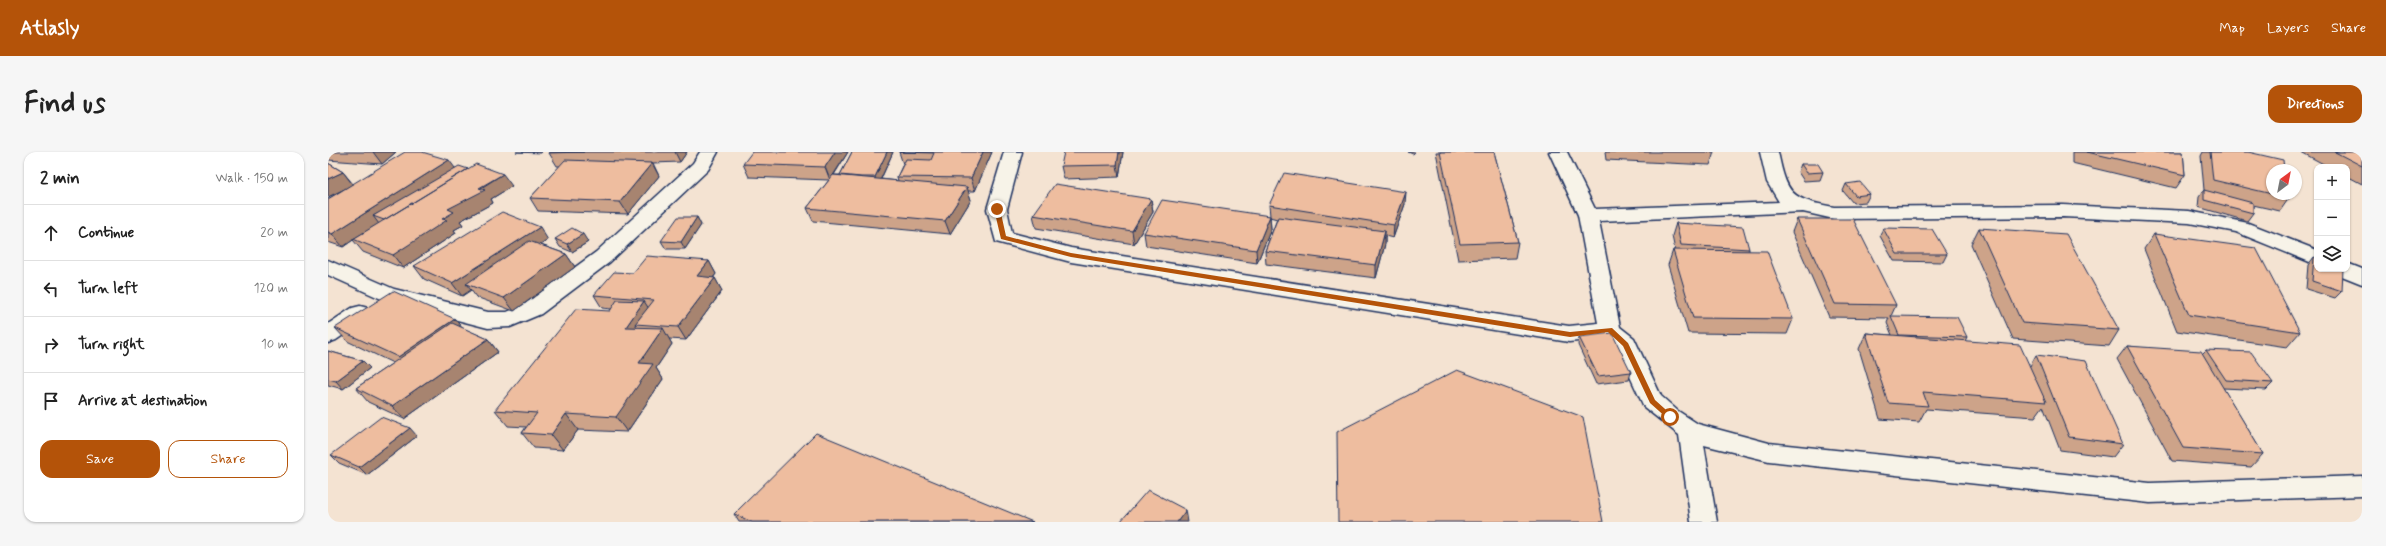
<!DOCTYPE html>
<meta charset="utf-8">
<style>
body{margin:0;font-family:Mynerve,sans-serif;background:#f6f6f6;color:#222}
.controls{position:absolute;right:12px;top:12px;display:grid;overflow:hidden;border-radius:8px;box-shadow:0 1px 3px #0004}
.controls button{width:36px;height:36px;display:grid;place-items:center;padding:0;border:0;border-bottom:1px solid #e0e0e0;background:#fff;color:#222;font:20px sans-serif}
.compass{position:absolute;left:1938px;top:12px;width:36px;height:36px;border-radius:50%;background:#fff;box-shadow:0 1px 3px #0004;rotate:32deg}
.stop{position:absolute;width:12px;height:12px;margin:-9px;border:3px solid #b45309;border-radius:50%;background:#fff}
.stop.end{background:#b45309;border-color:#fff;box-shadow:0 1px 4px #0008}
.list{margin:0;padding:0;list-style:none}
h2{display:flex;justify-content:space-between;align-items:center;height:52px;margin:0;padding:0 16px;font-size:17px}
h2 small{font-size:13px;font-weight:400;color:#767676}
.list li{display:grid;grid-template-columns:26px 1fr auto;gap:12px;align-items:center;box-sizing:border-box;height:56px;padding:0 16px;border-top:1px solid #e0e0e0}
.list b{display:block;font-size:15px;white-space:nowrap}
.list em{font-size:13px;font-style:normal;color:#767676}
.actions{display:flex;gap:8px;padding:12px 16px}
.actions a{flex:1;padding:9px 0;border:1px solid #b45309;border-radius:12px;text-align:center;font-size:14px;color:#b45309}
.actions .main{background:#b45309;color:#fff}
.icon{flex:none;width:22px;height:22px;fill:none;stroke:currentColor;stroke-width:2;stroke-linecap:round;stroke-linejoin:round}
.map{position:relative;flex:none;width:2034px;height:370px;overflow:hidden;border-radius:12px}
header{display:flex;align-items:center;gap:24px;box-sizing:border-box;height:56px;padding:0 20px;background:#b45309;color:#fff}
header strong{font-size:19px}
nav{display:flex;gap:22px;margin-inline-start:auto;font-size:14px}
.intro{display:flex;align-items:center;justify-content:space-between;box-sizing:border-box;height:96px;padding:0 24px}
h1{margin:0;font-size:28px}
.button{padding:10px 18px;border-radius:12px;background:#b45309;color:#fff;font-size:14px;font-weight:700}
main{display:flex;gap:24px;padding:0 24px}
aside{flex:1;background:#fff;border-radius:12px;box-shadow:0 1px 3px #0004}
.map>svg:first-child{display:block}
</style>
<header>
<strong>Atlasly</strong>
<nav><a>Map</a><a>Layers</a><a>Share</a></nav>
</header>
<div class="intro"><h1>Find us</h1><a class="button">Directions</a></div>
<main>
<aside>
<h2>2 min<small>Walk · 150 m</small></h2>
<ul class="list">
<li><svg class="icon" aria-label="ahead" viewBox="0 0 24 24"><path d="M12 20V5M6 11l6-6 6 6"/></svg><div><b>Continue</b></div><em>20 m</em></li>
<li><svg class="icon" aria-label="left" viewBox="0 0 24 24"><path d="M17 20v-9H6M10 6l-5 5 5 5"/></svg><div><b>Turn left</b></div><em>120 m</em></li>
<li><svg class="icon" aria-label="right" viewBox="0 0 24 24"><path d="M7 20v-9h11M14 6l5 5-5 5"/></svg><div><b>Turn right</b></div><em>10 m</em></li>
<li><svg class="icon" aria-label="arrive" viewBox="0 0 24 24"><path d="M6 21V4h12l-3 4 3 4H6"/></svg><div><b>Arrive at destination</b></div></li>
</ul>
<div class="actions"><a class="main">Save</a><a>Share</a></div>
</aside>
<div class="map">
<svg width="2034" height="370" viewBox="0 0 2034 370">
<rect width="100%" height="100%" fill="#f4e3d2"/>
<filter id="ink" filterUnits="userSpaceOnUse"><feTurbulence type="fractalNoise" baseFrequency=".025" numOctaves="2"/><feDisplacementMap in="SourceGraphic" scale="8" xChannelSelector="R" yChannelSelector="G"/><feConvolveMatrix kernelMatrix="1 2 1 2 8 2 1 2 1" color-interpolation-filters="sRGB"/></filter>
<g filter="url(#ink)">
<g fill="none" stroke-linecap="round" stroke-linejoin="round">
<defs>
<path id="minor" d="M372,0H390L380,18L282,110L213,162L182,175L160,176L60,150L0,123V108L66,137L160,160H179L197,152L268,100L365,11Z
M676,0H694L679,57L684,81L743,96L1241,174L1270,171L1250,63L1221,0H1239L1267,57L1451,50L1439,30L1432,0H1450C1459,43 1463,47 1506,55L1735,53L1861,59L1920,71L1989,98V113L1908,80L1861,71L1735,65L1506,67L1475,60L1271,69L1292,175L1306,186L1333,244L1350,259L1370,272L1441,291L1822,331L2034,324V344L1822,351L1441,309L1376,293L1389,370H1363L1351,283L1316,255L1289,196L1277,186L1241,190L743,110L668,90L659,57Z
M2019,111L2034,117V132L2009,122L2006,117H2019Z
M32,154L40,156L43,161L40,166L8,188L0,191V172L24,156Z"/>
</defs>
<use href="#minor" stroke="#1b2f5e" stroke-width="3"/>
<use href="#minor" fill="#f7f3e8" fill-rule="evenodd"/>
</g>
<path fill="#cda389" stroke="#1b2f5e" d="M0,0H68L54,12L0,8Z
M188,0H214L213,1Z
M222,0H359L352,10L325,11L331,24L300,62L210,59L202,46L232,14H229L221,1Z
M520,0L506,23H512L524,0H565L553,27L570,29L569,25L575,12L571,0H664L647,39H640L643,48L622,82L485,69L479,56L501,28L421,25L415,12Z
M795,0L791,25L736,27L733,14Z
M1080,0H1087L1085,2Z
M1108,0H1166L1190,90L1187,106L1130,108Z
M1277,0H1386L1382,13L1278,8Z
M1744,0H1855L1857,23L1848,36L1744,11Z
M1875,0H1920L1961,46L1952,59L1925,53V61L1919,69L1870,55L1871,45L1876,38L1873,4Z
M1973,0H2034V32L2019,24V15H2001Z
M0,11L15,20L25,32L127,16L184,34L163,47L165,51L132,69L135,73L126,78L128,81L75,116L35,100L25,88L15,95L0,90V47L15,38L0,45Z
M1473,12L1495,20L1492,28L1476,29L1470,20Z
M1518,32L1542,42L1538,50L1525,51L1515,39Z
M823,47L825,60L806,92L708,76L705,63Z
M1077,52L1065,86L1057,84V92L1048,126L938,112L937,99L949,67L942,65L943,77L929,111L818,94L816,81L942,64L941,53Z
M369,65L373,73L357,97H338L333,89Z
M1469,67L1568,153L1563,164L1639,185L1637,189L1702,214L1708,203L1795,292L1785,305L1732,298L1715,254L1707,265L1598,257L1591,270L1552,267L1531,197L1538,181L1564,183L1559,171L1561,166L1501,165L1464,80Z
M1348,71L1421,97V99L1465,167L1459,182L1360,181L1340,113L1345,98H1347L1344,84Z
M1555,76L1619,102L1615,110L1566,109L1552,84Z
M1651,76L1791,178L1781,194L1685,187L1643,92Z
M1826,82L1972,180L1959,195L1849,179L1816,97Z
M227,87L260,90L244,100L232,95Z
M220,88L213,93L238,102L247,115L186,159L148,145L143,138L134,144L96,127L86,114Z
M1986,105L2014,139L2007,146L1978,137L1980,113Z
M381,109L388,122L385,126H387L394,139L358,188L341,187L344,192L328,216L335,227L299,280L250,278L235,298L206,296L194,281L198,275L180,274L167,258L282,159L283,157L274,156L266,143L305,121Z
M127,167L134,176L160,187L170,200L76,267L40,250L28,236L65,211L19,189L7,176Z
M1251,185L1303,220L1301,228L1268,232L1250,193Z
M1799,194L1874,202L1878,198L1945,231L1938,238L1895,236L1935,302L1923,315L1844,309L1789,207Z
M0,199L35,209L42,216L15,237L0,233Z
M89,284L39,323L11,311L3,303Z
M406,362L705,370H411Z"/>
<path fill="#a7846f" stroke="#1b2f5e" d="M45,0H68L54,12Z
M347,0H359L352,10Z
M507,0H520L502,28L497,15Z
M559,0H565L550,33L547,25Z
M655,0H664L647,39L643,26Z
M791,0H795L791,25L789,13Z
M121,8L130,20L45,64L51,72L25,87V88L15,95L4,82Z
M324,11L331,24L300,62L292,50Z
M15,20L25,33L0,45V27Z
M175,22L184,34L163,47L165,51L132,69L135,73L126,78L128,81L75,116L65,103L114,67L120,57Z
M639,35L643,48L622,82L617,69Z
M1078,40L1077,52L1065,86L1066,73Z
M823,47L825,60L806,92L804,79Z
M942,64L943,77L929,111L928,98Z
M369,65L373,73L357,97L353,90Z
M212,75L220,88L148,135L138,132L143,138L134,144L124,131Z
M1057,79V92L1048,126V113Z
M255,82L260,90L244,100L239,92Z
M238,102L247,115L186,159L176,146Z
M381,109L388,122L376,137L369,124Z
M387,126L394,139L358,188L350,175Z
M316,149L326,165L307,172L314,182L298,175Z
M127,167L137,180L81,218L70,205Z
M335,176L344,192L328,216L335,227L299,280L288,265L311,211Z
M160,187L170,200L76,267L64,254Z
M35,209L42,216L15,237L8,229Z
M238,262L250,278L235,298L223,283Z
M82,276L89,284L39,323L31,315Z
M858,358L860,370H849Z"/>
<path fill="#eebd9f" stroke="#1b2f5e" d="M77,0H94L121,8L4,82L0,80V47Z
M222,0H256L221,1Z
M424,0H507L497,15L415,12Z
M524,0H559L547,25H533L512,23Z
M571,0H655L643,26L569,25L578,7L603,8L606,1Z
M736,0H791L789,13L733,14Z
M1112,0H1166L1190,90L1132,92Z
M1759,0H1855L1857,23Z
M1882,0H1920L1955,8L1956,18H1944V42H1961V46L1885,28Z
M2007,0H2034V14Z
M237,8L324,11L292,50L202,46Z
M0,11L15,20L0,27Z
M148,12L175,22L151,36L157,38L120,57L126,60L114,67L119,68L65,103L25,87Z
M1473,12H1490L1495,20L1479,21Z
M131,14L140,17L56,68L45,64Z
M956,21L1078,40L1066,73L941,53Z
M505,23L639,35L617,69L479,56Z
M1532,30L1542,42L1528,44L1518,32Z
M727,32L823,47L804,79L705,63Z
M1876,38L1925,51V61L1876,48Z
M834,48L942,64L928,98L816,81Z
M174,60L212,75L124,131L86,114Z
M350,65H369L353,90L333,89Z
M950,65L1057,79L1048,113L937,99Z
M1469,67H1525L1568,153L1507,152Z
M1348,71L1415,75L1421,97L1353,93Z
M244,76L255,82L239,92L227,87Z
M1555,76L1604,77L1619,102H1569Z
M1651,76L1738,82L1791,178L1694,171Z
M1826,82L1928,96L1972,180L1861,163Z
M201,89L238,102L176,146L138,132Z
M1345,98L1439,99L1465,167L1365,166Z
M319,104L381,109L369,124L387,126L350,175L307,172L326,148L266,143L286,120L305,121Z
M1986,105L1989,106V117H2015L2014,139L1984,129Z
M65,139L127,167L70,205L7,176Z
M289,148L316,149L298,175L335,176L311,211L325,212L288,265L238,262L223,283L194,281L209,261L167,258L248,157L282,159Z
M1563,164L1629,165L1639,185L1571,183Z
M124,171L160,187L64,254L28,236Z
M1284,181L1303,220L1270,224L1251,185Z
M1538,181L1692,193L1718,250L1595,240L1600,254L1560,251Z
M1799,194L1873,199L1935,302L1855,296Z
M1878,198L1923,200L1945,231L1898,228Z
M0,199L35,209L8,229L0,227Z
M1708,203L1758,209L1795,292L1741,285Z
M1129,218L1255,265L1275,370H1010L1009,280Z
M53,265L82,276L31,315L3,303Z
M488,281L705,370H424L406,362Z
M820,338L858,358L849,370H792Z"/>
</g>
<path fill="#b45309" d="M669,56L672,57L678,84L743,101L1242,180L1284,176L1300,191L1327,248L1346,265L1340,267L1322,251L1295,194L1280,180L1242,185L743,105L673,87L666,57Z"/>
</svg>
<div class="controls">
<button>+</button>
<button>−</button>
<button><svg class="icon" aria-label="layers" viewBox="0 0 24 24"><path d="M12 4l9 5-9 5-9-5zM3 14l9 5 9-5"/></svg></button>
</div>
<svg class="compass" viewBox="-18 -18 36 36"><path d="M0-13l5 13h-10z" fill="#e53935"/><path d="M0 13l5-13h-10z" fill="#767676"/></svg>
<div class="stop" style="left:1342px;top:265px"></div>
<div class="stop end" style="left:669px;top:57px"></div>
</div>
</main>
